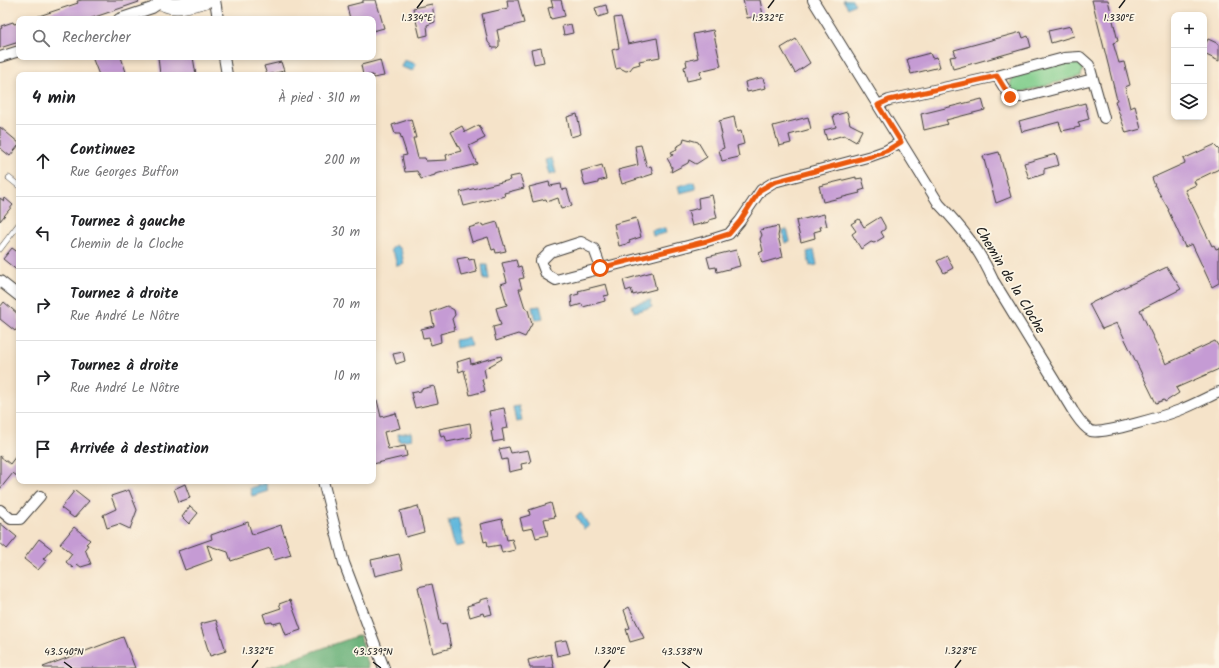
<!DOCTYPE html>
<html lang="fr">
<meta charset="utf-8">
<style>
body{margin:0;font-family:Kalam,sans-serif;background:#f2f2f2;color:#202124}
.controls{position:absolute;right:12px;top:12px;display:grid;overflow:hidden;border-radius:8px;box-shadow:0 2px 6px #0003}
.controls button{width:36px;height:36px;display:grid;place-items:center;padding:0;border:0;border-bottom:1px solid #e0e0e0;background:#fff;color:#202124;font:20px sans-serif}
.stop{position:absolute;width:12px;height:12px;margin:-9px;border:3px solid #ea580c;border-radius:50%;background:#fff}
.stop.end{background:#ea580c;border-color:#fff;box-shadow:0 1px 4px #0008}
.list{margin:0;padding:0;list-style:none}
h2{display:flex;justify-content:space-between;align-items:center;height:52px;margin:0;padding:0 16px;font-size:17px}
h2 small{font-size:13px;font-weight:400;color:#757577}
.list li{display:grid;grid-template-columns:26px 1fr auto;gap:12px;align-items:center;box-sizing:border-box;height:72px;padding:0 16px;border-top:1px solid #e0e0e0}
.list b{display:block;font-size:15px;white-space:nowrap}
.list p{margin:0;font-size:13px;white-space:nowrap;color:#757577}
.list em{font-size:13px;font-style:normal;color:#757577}
.icon{flex:none;width:22px;height:22px;fill:none;stroke:currentColor;stroke-width:2;stroke-linecap:round;stroke-linejoin:round}
.map{position:relative;flex:none;width:1219px;height:668px;overflow:hidden}
.search{position:absolute;background:#fff;box-shadow:0 2px 6px #0003;left:16px;top:16px;width:360px;height:44px;display:flex;align-items:center;gap:10px;box-sizing:border-box;padding:0 14px;border-radius:8px;color:#757577;font-size:15px}
.panel{position:absolute;background:#fff;box-shadow:0 2px 6px #0003;left:16px;top:72px;width:360px;height:412px;border-radius:8px}
.map>svg:first-child{display:block}
</style>
<div class="map">
<svg width="1219" height="668" viewBox="0 0 1219 668">
<rect width="100%" height="100%" fill="#fcf5e5"/>
<filter id="ink" filterUnits="userSpaceOnUse"><feTurbulence type="fractalNoise" baseFrequency=".025" numOctaves="2"/><feDisplacementMap in="SourceGraphic" scale="8" xChannelSelector="R" yChannelSelector="G"/><feConvolveMatrix kernelMatrix="1 2 1 2 8 2 1 2 1" color-interpolation-filters="sRGB"/></filter>
<filter id="wash" filterUnits="userSpaceOnUse"><feTurbulence type="fractalNoise" baseFrequency=".012" numOctaves="4" result="noise"/><feDisplacementMap in="SourceGraphic" scale="16" xChannelSelector="R" yChannelSelector="G"/><feGaussianBlur stdDeviation="0.9" result="paint"/><feColorMatrix in="noise" values="0 0 0 0 0 0 0 0 0 0 0 0 0 0 0 0 0 1.4 0 .05"/><feComposite in="paint" operator="in"/></filter>
<g filter="url(#wash)">
<rect width="100%" height="100%" fill="#f5e3c9"/>
<path fill="#80cd8c" stroke="#4e7454" d="M1075,60L1079,62L1083,69L1081,76L1021,92L1013,91L1010,85L1012,78L1015,74Z"/>
<path fill="#68b078" stroke="#42664a" d="M360,635L369,668H267Z"/>
<path fill="#60b8dd" stroke="#3e6a7c" d="M843,0H852L855,4L848,8Z
M404,60L416,64L413,71L401,67Z
M552,158L556,173L549,175L545,160Z
M694,182L696,189L680,193L678,186Z
M665,228L666,233L653,236L652,230Z
M787,229L790,241L785,243L782,230Z
M395,245L401,249L404,264L397,266L394,254L390,251Z
M814,250L817,265L810,266L807,252Z
M482,265H487L489,279L484,280Z
M650,300L652,307L634,312L632,305Z
M540,306L543,318L535,320L532,307Z
M468,338L471,345L456,348L455,340Z
M519,406L522,421L516,422L513,407Z
M411,432L412,439L399,441L398,434Z
M266,483L268,491L252,496L250,488Z
M581,513L589,526L584,529L576,516Z
M458,518L464,545L455,547L448,520Z"/>
<g id="blocks">
<path fill="#c59bd4" d="M82,0H138L139,2L89,19H36V17L78,3L77,1Z
M363,0H376L384,28L373,31V19H350L347,6L363,2Z
M507,0H518L524,23L497,30L499,40V46L497,48H493L488,42L482,14L508,8Z
M551,0H561L565,16L551,19L548,8L553,7Z
M743,0H760L763,15L747,18Z
M1092,0H1108L1118,41L1113,43L1119,63L1124,62L1130,85L1125,87L1130,108L1135,106L1141,129L1126,133L1115,101L1117,100Z
M432,4L435,22L427,25L428,35L420,37L413,8Z
M606,5L608,14L598,17L595,8Z
M621,17L628,44L657,38L660,57L639,61L640,64L633,66L630,70L626,71L620,68L616,69L612,50L619,48L614,18Z
M13,22L14,24L19,23V42L0,48V29L2,28L1,26Z
M571,24L573,33L564,35L562,26Z
M1071,26L1074,36L1051,43L1048,31Z
M713,30L721,66L700,71L701,78L687,81L684,67L687,66L686,61L698,58L693,34Z
M1021,32L1023,38L1028,36L1031,47L953,69L950,57L956,56L954,50Z
M796,39L810,63L795,73L781,48Z
M1208,39L1219,44V61L1204,54V47Z
M541,48L544,62L534,64L531,50Z
M930,53L932,58L937,57L940,67L911,74L907,59Z
M92,57H121L127,75H99Z
M158,57H193L196,75H160Z
M380,60L384,76L373,78V75H363L361,65Z
M281,62L284,71L267,75L264,66Z
M760,78H763L766,88L747,92L745,82Z
M982,99L985,110L946,120L948,124L924,130L921,114Z
M1085,103L1089,119L1078,122L1080,127L1062,131L1059,122L1022,132L1019,121Z
M847,112L850,124L862,130L856,142L844,135L827,140L824,130L836,127L833,116Z
M577,114L581,134L571,137L567,117Z
M734,117L737,132L741,131L744,144L737,146L739,157L722,161L719,150L724,148L721,136L722,135L719,121Z
M808,117L811,129L789,135L791,143L779,146L773,126Z
M411,119L416,138H413L418,158H425L426,161L447,160L446,155L461,151L451,132L462,126L465,132L479,125L485,138L469,146L477,164L435,174V175L421,179L417,171L405,172L402,156L407,155L400,134H395L392,125Z
M0,127L19,143V145L10,156L0,148Z
M684,138L698,142L707,157L696,164L689,160L688,163L671,172L672,167L667,158L673,155L671,152L677,149L676,147L683,143Z
M641,145L647,167L651,166L653,174L622,184L618,170L638,165L635,146Z
M1214,145L1219,150V169L1194,181L1196,185L1185,190L1212,246L1214,245L1216,249L1219,248V283L1212,287L1192,244L1185,247L1168,210H1169L1155,186L1152,178L1185,163L1183,159Z
M999,152L1011,197L996,203L983,156Z
M1056,154L1059,165L1044,169V174L1029,179L1024,163Z
M602,165L606,179L598,181V183L585,186L581,171Z
M520,175L524,188L504,193L505,196L464,206L460,192L510,180L509,177Z
M856,177V179L862,178L865,189L859,191L860,193L823,202L819,186Z
M549,182L550,186L561,184L562,190L567,189L572,206L561,209L558,198L547,202L546,199L533,202L529,187Z
M712,195L717,218L709,220V222L692,226L688,211L699,208L698,198Z
M0,198L4,201L5,198L13,205L0,221Z
M824,214L827,226L820,227L821,230L814,232L815,238L801,242L796,221Z
M880,217L885,226V229L881,232L884,237L874,243L871,242L861,249L852,234L856,231L851,224L859,219L864,227Z
M636,218L641,237L629,241L630,243L619,246L614,224Z
M497,222L506,251L496,253L495,249L492,250L488,237L472,242L468,228L482,224L483,226Z
M778,226L779,231L778,236L783,257L762,263L759,253L763,251L760,239L762,235L760,230Z
M12,248L19,253V272L3,259Z
M736,250L740,266L717,272L716,267L710,268L707,257Z
M947,256L953,268L944,273L937,261Z
M468,257L469,260L474,259L477,272L461,276L457,259Z
M516,260L518,267L521,266L524,278L519,279L522,289H519L525,308L528,310L532,324L525,337L518,334L496,341L493,327L501,325L496,308L507,305L501,284L507,282L502,263Z
M1167,267L1181,289L1140,310L1166,364L1215,341L1219,347V369L1176,388L1179,393L1165,402L1164,400L1156,403L1117,323L1102,329L1089,304Z
M652,272L656,289L633,295L631,289L626,291L623,280Z
M606,284L609,295L604,296L605,301L583,307L582,304L572,307L571,296L579,294L578,291Z
M4,302L19,315V326L15,331L0,319V307Z
M447,306L454,310L455,315L452,319L455,330L440,334L441,342L431,345L429,337L423,338L421,329L434,326L431,312Z
M403,352L405,361L396,364L393,354Z
M501,356L502,359L484,369L486,378L482,379L485,391L470,395L464,370L459,372L457,362L470,358L471,364Z
M434,386L438,403L415,408L411,393L421,391V389Z
M377,400L381,417L396,413L398,421L400,428L384,432L388,449L405,446L407,456L373,464V401Z
M504,408L508,428L502,429L504,440L493,442L491,431H493L489,411Z
M470,423L472,437L447,442L445,436L441,437L439,429Z
M509,447L511,453L528,450L531,462L521,464L522,469L509,472L507,459L502,460L499,449Z
M19,452V478L13,473L0,489V456L10,464Z
M185,484L190,498L179,502L174,489Z
M75,490L89,501L74,518L61,508Z
M129,490L137,510L130,529L119,524L107,528L103,515L116,509L111,496Z
M551,503L555,517L544,519L548,535L536,538L533,528L523,530L520,518L530,515L529,510Z
M190,506L198,513L189,524L182,517Z
M418,506L424,532L406,537L400,511Z
M502,519L507,540L512,539L515,550L502,553L500,545L488,547L487,541L484,542L480,524Z
M248,522L252,535L281,525L291,555L274,560L270,548L231,561L228,552L207,545L212,560L185,570L178,551L212,539L211,535Z
M0,523L17,537L7,549L0,543Z
M74,527L90,540L86,544L88,545L85,549L91,564L81,567L77,564L73,568L66,562L72,554L60,544Z
M39,539L52,549L43,559L46,561L38,570L24,559Z
M399,554L403,569L375,576L371,560Z
M432,584L441,624L446,623L451,648L433,653L418,587Z
M488,598L492,614L484,616L483,613L470,617L467,606L480,602V600Z
M290,600L301,630L286,635L281,622L273,624L272,622L266,623L263,614L281,608L279,604Z
M629,607L644,638L630,642L626,629L630,628L624,610Z
M216,620L226,651L210,656L200,624Z
M123,637L135,668H44L43,667Z
M566,640L570,653L557,656L554,642Z
M551,654L554,668H530L528,660Z"/>
</g>
</g>
<g filter="url(#ink)">
<use href="#blocks" fill-opacity="0" stroke="#3d3a36" stroke-width="1"/>
<g fill="none" stroke-linecap="round" stroke-linejoin="round">
<defs>
<path id="lane" d="M9,178L19,186
M0,249L19,224"/>
<path id="street" d="M215,0L218,19
M813,0L939,204C961,227 980,250 993,280L1073,411C1078,418 1083,427 1091,431C1102,435 1167,415 1180,410C1193,405 1206,398 1219,392
M119,19L152,8L161,2
M0,57L19,51
M224,57L227,75
M997,76L1010,97H1024L1093,79
M878,105L889,100L997,76L1064,58L1080,57L1089,65L1104,118
M601,268L594,249L581,242L550,252L541,261L546,274L556,280L707,241L729,234L740,221L761,190L774,182L871,156L885,151L901,142
M0,281L19,296
M323,481L344,563L384,668
M0,510L11,519H20L40,496"/>
<path id="secondary" d="M160,0C170,12 193,3 207,0"/>
</defs>
<use href="#lane" stroke="#3d3a36" stroke-width="6"/>
<use href="#street" stroke="#3d3a36" stroke-width="12"/>
<use href="#secondary" stroke="#3d3a36" stroke-width="16"/>
<use href="#lane" stroke="#fff" stroke-width="5"/>
<use href="#street" stroke="#fff" stroke-width="10"/>
<use href="#secondary" stroke="#fff" stroke-width="15"/>
</g>
</g>
<g fill="none" stroke-linecap="round" stroke-linejoin="round" filter="url(#ink)">
<path stroke="#ea580c" stroke-width="5" d="M600,268L707,241L729,234L740,221L760,190L774,182L871,156L886,151L901,142L878,105L889,100L997,76L1010,97"/>
</g>
<path fill="none" stroke="#1c1c1c" stroke-width="1.5" d="M417,8L423,0M768,8L774,0M1119,8L1125,0M64,662L72,668M373,662L381,668M682,662L690,668M252,668L258,660M604,668L610,660M955,668L961,660"/>
<g text-anchor="middle" dominant-baseline="central" stroke-width="3.5" stroke-linejoin="round" paint-order="stroke">
<g font-size="14" fill="#1c1c1c" stroke="#fcf5e5">
<text transform="translate(1010 280) rotate(59)">Chemin de la Cloche</text>
</g>
</g>
<g font-size="10" text-anchor="middle" fill="#1c1c1c" stroke="#fcf5e5" stroke-width="3.5" stroke-linejoin="round" paint-order="stroke">
<text x="417" y="21">1.334°E</text>
<text x="768" y="21">1.332°E</text>
<text x="1119" y="21">1.330°E</text>
<text x="258" y="654">1.332°E</text>
<text x="610" y="654">1.330°E</text>
<text x="961" y="654">1.328°E</text>
<text x="64" y="655">43.540°N</text>
<text x="373" y="655">43.539°N</text>
<text x="682" y="655">43.538°N</text>
</g>
</svg>
<div class="controls">
<button>+</button>
<button>−</button>
<button><svg class="icon" aria-label="layers" viewBox="0 0 24 24"><path d="M12 4l9 5-9 5-9-5zM3 14l9 5 9-5"/></svg></button>
</div>
<div class="stop" style="left:600px;top:268px"></div>
<div class="stop end" style="left:1010px;top:97px"></div>
<div class="search"><svg class="icon" aria-label="search" viewBox="0 0 24 24"><circle cx="10" cy="10" r="6"/><path d="M15 15l6 6"/></svg>Rechercher</div>
<section class="panel">
<h2>4 min<small>À pied · 310 m</small></h2>
<ul class="list">
<li><svg class="icon" aria-label="ahead" viewBox="0 0 24 24"><path d="M12 20V5M6 11l6-6 6 6"/></svg><div><b>Continuez</b><p>Rue Georges Buffon</p></div><em>200 m</em></li>
<li><svg class="icon" aria-label="left" viewBox="0 0 24 24"><path d="M17 20v-9H6M10 6l-5 5 5 5"/></svg><div><b>Tournez à gauche</b><p>Chemin de la Cloche</p></div><em>30 m</em></li>
<li><svg class="icon" aria-label="right" viewBox="0 0 24 24"><path d="M7 20v-9h11M14 6l5 5-5 5"/></svg><div><b>Tournez à droite</b><p>Rue André Le Nôtre</p></div><em>70 m</em></li>
<li><svg class="icon" aria-label="right" viewBox="0 0 24 24"><path d="M7 20v-9h11M14 6l5 5-5 5"/></svg><div><b>Tournez à droite</b><p>Rue André Le Nôtre</p></div><em>10 m</em></li>
<li><svg class="icon" aria-label="arrive" viewBox="0 0 24 24"><path d="M6 21V4h12l-3 4 3 4H6"/></svg><div><b>Arrivée à destination</b></div></li>
</ul>
</section>
</div>
